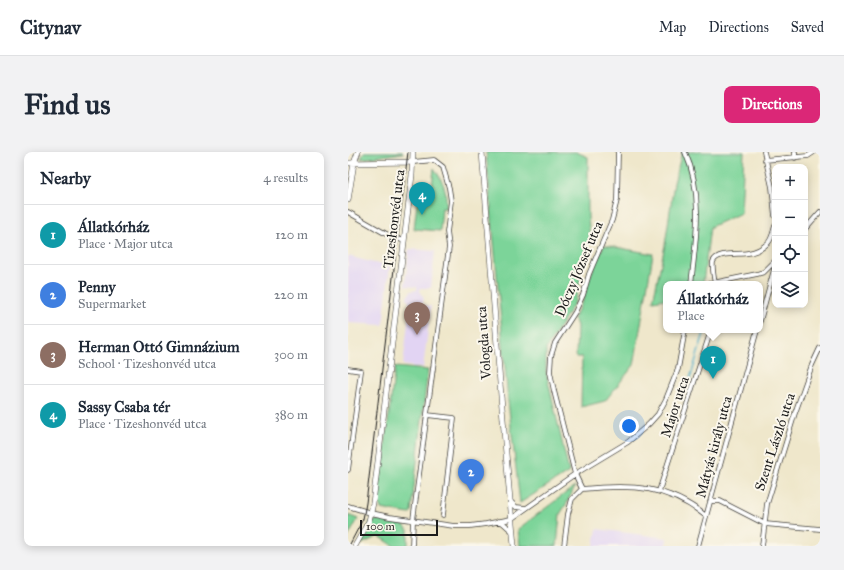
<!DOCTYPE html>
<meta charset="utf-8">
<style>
body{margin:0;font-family:"IM FELL Great Primer",serif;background:#f2f2f3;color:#1f2937}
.controls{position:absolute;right:12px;top:12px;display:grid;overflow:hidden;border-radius:8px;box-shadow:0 2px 10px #0003}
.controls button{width:36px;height:36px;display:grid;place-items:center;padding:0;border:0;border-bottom:1px solid #e0e1e3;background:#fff;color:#1f2937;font:20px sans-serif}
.scale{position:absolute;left:12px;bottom:10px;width:78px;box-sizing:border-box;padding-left:4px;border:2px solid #1c1c1c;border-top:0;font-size:11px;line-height:14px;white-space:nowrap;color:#1c1c1c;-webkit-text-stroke:3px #fbf7ec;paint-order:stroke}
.you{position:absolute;left:281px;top:274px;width:14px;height:14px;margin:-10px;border:3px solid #fff;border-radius:50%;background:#1a73e8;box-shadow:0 0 0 6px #1a73e833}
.badge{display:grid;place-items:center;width:26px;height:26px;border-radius:50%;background:#db2777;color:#fff;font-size:13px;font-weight:700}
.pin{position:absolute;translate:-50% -33px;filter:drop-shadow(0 1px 2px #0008)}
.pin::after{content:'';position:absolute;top:21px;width:14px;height:12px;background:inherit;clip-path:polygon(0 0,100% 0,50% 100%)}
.popup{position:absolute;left:315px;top:129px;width:100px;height:52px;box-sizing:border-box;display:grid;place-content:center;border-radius:8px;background:#fff;filter:drop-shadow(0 1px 3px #0005);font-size:13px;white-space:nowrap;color:#747a83}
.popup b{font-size:15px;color:#1f2937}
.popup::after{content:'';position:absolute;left:50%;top:100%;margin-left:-8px;border:8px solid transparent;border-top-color:#fff}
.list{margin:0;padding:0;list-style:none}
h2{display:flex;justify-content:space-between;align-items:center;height:52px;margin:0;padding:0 16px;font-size:17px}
h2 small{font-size:13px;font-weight:400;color:#747a83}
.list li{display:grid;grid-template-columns:26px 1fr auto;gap:12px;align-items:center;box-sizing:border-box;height:60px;padding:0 16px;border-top:1px solid #e0e1e3}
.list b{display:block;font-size:15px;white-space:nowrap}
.list p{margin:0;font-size:13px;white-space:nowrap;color:#747a83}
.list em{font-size:13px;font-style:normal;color:#747a83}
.icon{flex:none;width:22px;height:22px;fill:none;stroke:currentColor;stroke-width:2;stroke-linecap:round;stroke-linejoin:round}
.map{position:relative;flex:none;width:472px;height:394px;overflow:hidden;border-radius:8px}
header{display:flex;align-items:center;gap:24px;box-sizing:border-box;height:56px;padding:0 20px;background:#fff;border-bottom:1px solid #e0e1e3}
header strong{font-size:19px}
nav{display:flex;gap:22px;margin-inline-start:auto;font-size:14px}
.intro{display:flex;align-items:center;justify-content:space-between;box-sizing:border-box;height:96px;padding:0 24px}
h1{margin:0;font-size:28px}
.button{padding:10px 18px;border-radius:8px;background:#db2777;color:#fff;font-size:14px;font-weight:700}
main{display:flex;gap:24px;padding:0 24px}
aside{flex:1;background:#fff;border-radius:8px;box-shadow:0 2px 10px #0003}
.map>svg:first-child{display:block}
</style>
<header>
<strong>Citynav</strong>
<nav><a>Map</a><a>Directions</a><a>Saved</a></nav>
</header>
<div class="intro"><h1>Find us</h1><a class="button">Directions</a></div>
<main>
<aside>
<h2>Nearby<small>4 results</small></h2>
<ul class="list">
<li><span class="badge" style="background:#0f9aa8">1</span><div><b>Állatkórház</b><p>Place · Major utca</p></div><em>120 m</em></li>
<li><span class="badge" style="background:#3f7fe0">2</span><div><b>Penny</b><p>Supermarket</p></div><em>220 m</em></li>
<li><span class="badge" style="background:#8d6e63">3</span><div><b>Herman Ottó Gimnázium</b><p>School · Tizeshonvéd utca</p></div><em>300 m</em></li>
<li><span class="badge" style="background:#0f9aa8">4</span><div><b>Sassy Csaba tér</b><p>Place · Tizeshonvéd utca</p></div><em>380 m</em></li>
</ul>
</aside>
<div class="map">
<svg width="472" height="394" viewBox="0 0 472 394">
<rect width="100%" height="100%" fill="#fbf7ec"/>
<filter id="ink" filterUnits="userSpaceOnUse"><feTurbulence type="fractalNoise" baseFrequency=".025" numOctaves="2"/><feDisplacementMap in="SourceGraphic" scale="8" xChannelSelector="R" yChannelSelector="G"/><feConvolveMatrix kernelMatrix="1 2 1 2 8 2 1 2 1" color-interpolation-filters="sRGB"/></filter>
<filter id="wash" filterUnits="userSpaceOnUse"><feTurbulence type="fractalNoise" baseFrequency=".012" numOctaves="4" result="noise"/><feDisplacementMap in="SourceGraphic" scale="16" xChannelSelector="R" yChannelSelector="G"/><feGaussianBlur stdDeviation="0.9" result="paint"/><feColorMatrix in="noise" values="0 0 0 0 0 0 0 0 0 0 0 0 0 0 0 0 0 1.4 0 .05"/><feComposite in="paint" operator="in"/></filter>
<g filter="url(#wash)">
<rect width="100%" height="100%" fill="#efe7cb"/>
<path fill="#e2d4f3" d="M61,97L87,99L83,136H72V139L75,144L76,148L73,153L83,154L75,216L55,213L62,153L59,145L63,139L69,138V135L57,134Z
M0,104L26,111L42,113L35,173L0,171Z
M249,377L319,386L318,394H246Z"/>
<path fill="#7bd499" stroke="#4c785a" d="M16,0H55V1L13,7Z
M138,0H228L240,5V65L242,85L227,150L198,197V220L221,320L172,351L160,249Z
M334,0H396L393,61L362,75L355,132H318V147L305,149L317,93L326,31Z
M86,16C96,31 99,38 98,56H94L92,79L66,77L71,34L84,35Z
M256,93L305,102L286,213L257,249L233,255L234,205H228L229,174L226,166L235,148L243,122Z
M47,215L80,218L63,360L61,362L33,357L30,348Z
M227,334L219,351L212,362L209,394H172L170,377Z
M0,363L10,367L0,385Z
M31,368L56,373L60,378V394H46L31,384L13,392L23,369Z"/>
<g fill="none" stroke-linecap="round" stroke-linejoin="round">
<path stroke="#4aadc9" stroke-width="1.5" d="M338,240L357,178"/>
</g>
</g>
<g filter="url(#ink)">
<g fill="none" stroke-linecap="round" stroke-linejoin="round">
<defs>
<path id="minor" d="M337,0C356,42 348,88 343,132
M416,0L424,35L427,64
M447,6V0
M417,8L460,4L466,0
M0,60L40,83L56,89
M457,77L472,60
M360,132L409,122L416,120L427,109
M367,132C366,126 364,116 365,110C369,99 392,103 400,101C407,100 415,96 420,91C424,87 425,80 427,74
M412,169L427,114
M0,217L13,219L0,318
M79,263L106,266L95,363
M234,337L227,322L206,239L202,220L203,204L207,191L227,160L235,143L241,122L264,68L269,48L270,0
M234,337C283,332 319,333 358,364
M311,339L363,178
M162,349L168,355L177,356
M363,349H372L417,372L472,377
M0,354L23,361L42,365L106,374H122L138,372L163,367L227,322L280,290L301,272L310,262L318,247L330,217L337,178
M150,369L155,371L164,379
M64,394L65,368L101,95L99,80L103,49L101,36L95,15L86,8L65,10
M216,394L220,362L224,347L234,337
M350,394L409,178
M414,394L419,352L447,261L464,213L472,196"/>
<path id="tertiary" d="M134,0L153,244L166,394
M0,11L65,10
M0,48L6,11L10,0
M7,394L21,369L25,351L64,23L65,0"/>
</defs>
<use href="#minor" stroke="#3c3a36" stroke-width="5.5"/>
<use href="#tertiary" stroke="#3c3a36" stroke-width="6"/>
<use href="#minor" stroke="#fff" stroke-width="4"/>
<use href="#tertiary" stroke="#fff" stroke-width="5"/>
<path stroke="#1c1c1c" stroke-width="1" d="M1,394L15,367L18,351L60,0"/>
</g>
</g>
<g text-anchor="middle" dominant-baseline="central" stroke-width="4" stroke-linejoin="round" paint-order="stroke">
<g font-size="14" fill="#1c1c1c" stroke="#fbf7ec">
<text transform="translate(46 67) rotate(-83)">Tizeshonvéd utca</text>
<text transform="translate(231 117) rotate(-67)">Dóczy József utca</text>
<text transform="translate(136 191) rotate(-94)">Vologda utca</text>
<text transform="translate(327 255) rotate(-72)">Major utca</text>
<text transform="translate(427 290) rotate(-72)">Szent László utca</text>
<text transform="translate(366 295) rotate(-75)">Mátyás király utca</text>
</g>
</g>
</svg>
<div class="controls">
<button>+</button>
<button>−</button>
<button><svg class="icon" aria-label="locate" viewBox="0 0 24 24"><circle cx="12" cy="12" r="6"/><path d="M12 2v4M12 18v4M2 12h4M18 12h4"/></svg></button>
<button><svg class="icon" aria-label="layers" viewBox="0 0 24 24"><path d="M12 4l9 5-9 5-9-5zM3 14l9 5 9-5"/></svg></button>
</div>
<div class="scale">100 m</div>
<div class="you"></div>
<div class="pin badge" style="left:365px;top:227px;background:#0f9aa8">1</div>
<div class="popup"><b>Állatkórház</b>Place</div>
<div class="pin badge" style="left:123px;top:340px;background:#3f7fe0">2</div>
<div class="pin badge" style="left:69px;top:183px;background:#8d6e63">3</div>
<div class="pin badge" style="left:74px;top:63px;background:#0f9aa8">4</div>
</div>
</main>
